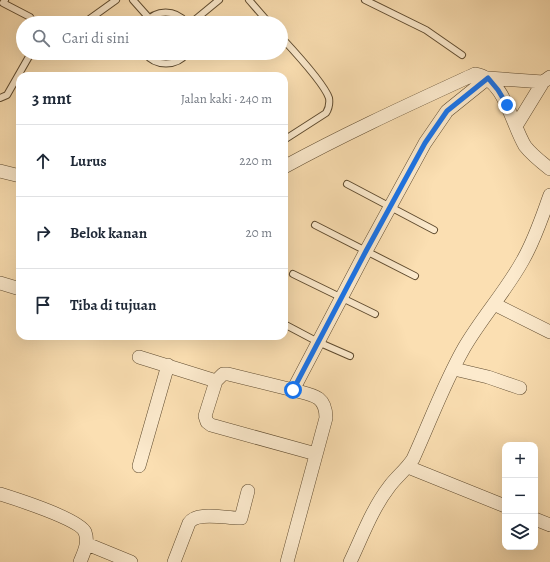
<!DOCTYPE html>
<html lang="id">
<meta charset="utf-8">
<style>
body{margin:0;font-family:Alegreya,serif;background:#f2f2f3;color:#1f2937}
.controls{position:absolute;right:12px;bottom:12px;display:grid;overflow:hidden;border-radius:8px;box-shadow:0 4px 16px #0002}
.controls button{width:36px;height:36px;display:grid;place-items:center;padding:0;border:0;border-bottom:1px solid #e0e1e3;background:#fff;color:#1f2937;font:20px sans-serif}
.stop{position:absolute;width:12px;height:12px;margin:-9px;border:3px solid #1a73e8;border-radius:50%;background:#fff}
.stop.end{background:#1a73e8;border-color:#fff;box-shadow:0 1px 4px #0008}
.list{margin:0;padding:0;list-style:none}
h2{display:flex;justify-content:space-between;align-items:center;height:52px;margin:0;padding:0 16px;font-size:17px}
h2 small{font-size:13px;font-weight:400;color:#747a83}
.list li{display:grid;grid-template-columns:26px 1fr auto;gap:12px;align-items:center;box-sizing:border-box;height:72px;padding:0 16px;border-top:1px solid #e0e1e3}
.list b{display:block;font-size:15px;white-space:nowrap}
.list em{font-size:13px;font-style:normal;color:#747a83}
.icon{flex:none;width:22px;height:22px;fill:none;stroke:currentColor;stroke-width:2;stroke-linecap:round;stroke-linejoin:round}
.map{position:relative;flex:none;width:550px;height:562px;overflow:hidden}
.search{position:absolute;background:#fff;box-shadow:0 4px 16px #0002;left:16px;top:16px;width:272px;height:44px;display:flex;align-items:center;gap:10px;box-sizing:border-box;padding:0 14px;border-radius:22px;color:#747a83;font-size:15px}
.panel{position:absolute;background:#fff;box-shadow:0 4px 16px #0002;left:16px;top:72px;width:272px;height:268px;border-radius:12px}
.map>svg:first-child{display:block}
</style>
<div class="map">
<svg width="550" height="562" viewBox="0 0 550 562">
<rect width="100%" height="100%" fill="#fbdfb2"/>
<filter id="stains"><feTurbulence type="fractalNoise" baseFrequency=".005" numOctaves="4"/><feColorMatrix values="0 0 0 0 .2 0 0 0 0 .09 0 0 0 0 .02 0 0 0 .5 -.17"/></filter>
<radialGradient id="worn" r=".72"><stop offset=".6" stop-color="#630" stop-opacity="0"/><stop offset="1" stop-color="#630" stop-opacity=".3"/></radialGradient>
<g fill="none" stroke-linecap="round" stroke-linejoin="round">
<defs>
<path id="service" d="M5,0L3,3L30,17L34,23
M133,0L149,18
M249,0L269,23
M365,0L426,30L462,55
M84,23L116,0
M145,23C156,9 175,9 187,23
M191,23L219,0
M281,37C293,50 324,83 329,98C330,104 329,108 326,113L284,140
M145,53C155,67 177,67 187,53
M0,98L7,95L31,53
M347,184L434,230
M315,225L415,276
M293,274L375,314
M284,324L318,342L350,356"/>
<path id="minor" d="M516,126L543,82
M284,167C346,133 410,104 475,74C505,79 511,123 525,146C532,155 541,162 550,169
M0,171L20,176
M0,283L20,289
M494,304L550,332
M139,357L216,381L223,374H228L293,390L366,251L425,143L447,111L488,78L543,82L550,77
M454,369L488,377L520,388
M216,381L205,416L207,422L211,425L316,454
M139,466L168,365
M408,467L505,506
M0,494C16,499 79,519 85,532C89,543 84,552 80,562
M535,519L550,525
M87,544L131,562
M174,562L189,523C196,511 225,518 238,518H241L248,491
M287,562L326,418C326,395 312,395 293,390
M350,562C362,537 372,509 389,487C396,477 406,470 413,459C430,422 444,383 464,348C482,317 506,291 523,260C535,239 542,217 550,195"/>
</defs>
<use href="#service" stroke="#5f4b2f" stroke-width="8"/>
<use href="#minor" stroke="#5f4b2f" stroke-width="14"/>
<use href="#service" stroke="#fceacd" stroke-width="6"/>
<use href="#minor" stroke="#fceacd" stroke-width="13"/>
</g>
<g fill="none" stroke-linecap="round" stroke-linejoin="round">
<path stroke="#1a73e8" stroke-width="5" d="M293,390L366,251L425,143L447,111L488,78L498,90L507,105"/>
</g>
<rect width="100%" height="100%" filter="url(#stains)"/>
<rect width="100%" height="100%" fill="url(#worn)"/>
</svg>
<div class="controls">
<button>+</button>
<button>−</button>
<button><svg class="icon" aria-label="layers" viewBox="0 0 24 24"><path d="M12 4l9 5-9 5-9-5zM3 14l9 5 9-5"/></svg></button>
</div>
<div class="stop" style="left:293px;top:390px"></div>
<div class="stop end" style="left:507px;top:105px"></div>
<div class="search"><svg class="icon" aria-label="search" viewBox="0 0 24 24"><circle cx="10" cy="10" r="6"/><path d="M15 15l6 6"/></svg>Cari di sini</div>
<section class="panel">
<h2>3 mnt<small>Jalan kaki · 240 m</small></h2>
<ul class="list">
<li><svg class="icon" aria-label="ahead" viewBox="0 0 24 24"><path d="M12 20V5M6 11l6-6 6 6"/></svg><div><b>Lurus</b></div><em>220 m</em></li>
<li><svg class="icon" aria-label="right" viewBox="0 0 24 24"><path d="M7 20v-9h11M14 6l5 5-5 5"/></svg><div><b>Belok kanan</b></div><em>20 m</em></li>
<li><svg class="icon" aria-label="arrive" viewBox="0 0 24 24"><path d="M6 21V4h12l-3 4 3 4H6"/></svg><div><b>Tiba di tujuan</b></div></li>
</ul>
</section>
</div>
